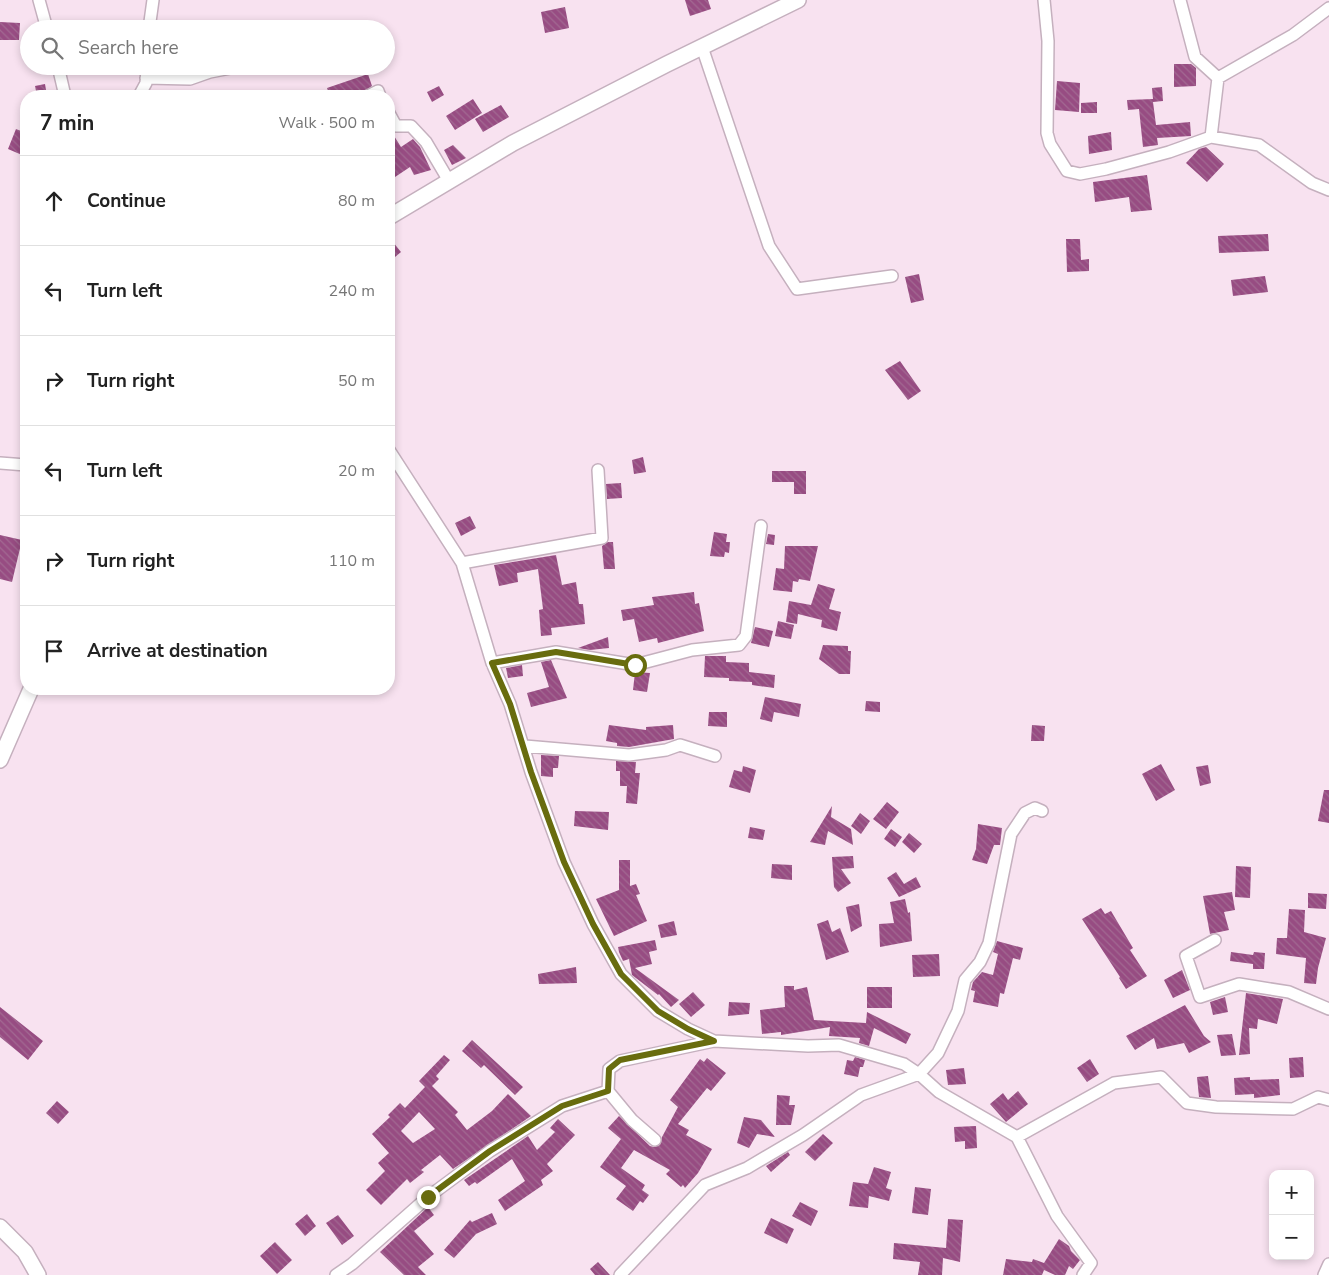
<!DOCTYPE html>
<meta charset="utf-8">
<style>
body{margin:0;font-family:"Nunito Sans",sans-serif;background:#f6f6f6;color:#222}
.controls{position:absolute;right:15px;bottom:15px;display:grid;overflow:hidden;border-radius:10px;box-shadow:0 2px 8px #0003}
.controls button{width:45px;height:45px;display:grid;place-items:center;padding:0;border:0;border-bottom:1px solid #e0e0e0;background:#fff;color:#222;font:25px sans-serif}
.stop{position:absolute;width:15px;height:15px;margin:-11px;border:4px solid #686c0e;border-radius:50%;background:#fff}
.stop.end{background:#686c0e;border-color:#fff;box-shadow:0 1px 5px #0008}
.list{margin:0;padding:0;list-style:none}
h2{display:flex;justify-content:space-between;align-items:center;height:65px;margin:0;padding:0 20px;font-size:21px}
h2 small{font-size:16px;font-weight:400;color:#767676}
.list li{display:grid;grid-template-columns:32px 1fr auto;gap:15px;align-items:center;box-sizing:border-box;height:90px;padding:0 20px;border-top:1px solid #e0e0e0}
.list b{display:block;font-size:19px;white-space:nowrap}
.list em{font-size:16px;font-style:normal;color:#767676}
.icon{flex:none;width:28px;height:28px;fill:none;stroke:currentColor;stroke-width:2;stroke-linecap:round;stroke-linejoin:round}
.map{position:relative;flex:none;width:1329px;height:1275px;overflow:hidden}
.search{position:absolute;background:#fff;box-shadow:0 2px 8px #0003;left:20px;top:20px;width:375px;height:55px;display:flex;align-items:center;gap:12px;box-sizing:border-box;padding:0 18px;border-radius:28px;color:#767676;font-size:19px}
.panel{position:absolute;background:#fff;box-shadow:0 2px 8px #0003;left:20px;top:90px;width:375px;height:605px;border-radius:20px}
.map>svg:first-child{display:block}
</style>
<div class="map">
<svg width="1329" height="1275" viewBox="0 0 1329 1275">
<defs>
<pattern id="building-back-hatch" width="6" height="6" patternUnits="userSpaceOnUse" patternTransform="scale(1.25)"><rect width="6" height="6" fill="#974c82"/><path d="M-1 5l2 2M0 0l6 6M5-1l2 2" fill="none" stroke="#a26992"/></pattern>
</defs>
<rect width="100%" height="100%" fill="#f8e2f0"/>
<path fill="url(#building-back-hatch)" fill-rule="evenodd" d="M685,0H708L711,9L690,16Z
M565,7L569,28L545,33L541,12Z
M0,22L20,23L19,40H0Z
M1174,64H1191L1196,68V86L1174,87Z
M368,74L372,86L361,94L354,96H330L327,88Z
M1057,81L1080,83L1079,112L1055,110Z
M45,84L47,96H37L35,86Z
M439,86L444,95L432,102L427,92Z
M1162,87L1163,101L1153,102L1156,125L1190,122L1191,136L1157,138L1158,145L1143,147L1139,109L1128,110L1127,100L1153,99L1152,88Z
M473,99L482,113L455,130L446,116Z
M1097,102V113H1081V103Z
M501,105L509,117L483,132L475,119Z
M389,128L401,147L413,139L420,147L431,170L414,175L410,167L389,181Z
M16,129L26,133V144L22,155L8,149Z
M1111,132L1112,150L1089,154L1088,136Z
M453,145L466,158L452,165L444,150Z
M1206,147L1224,164L1207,182L1186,163L1199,149Z
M1147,175L1152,210L1131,212L1129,197L1095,202L1093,182Z
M1268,234L1269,251L1219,253L1218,236Z
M389,237L401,252L389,262Z
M1066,239H1080L1081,260L1089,259V271L1067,272Z
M919,274L924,300L911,303L905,277Z
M1265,276L1268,292L1233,296L1231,280Z
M900,361L921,391L908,400L885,370Z
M643,457L646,472L634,474L632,460Z
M772,471H806V494H794V482H772Z
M621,483L622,498L607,499L606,484Z
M470,516L476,528L461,536L455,523Z
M714,532L727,534L726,542H730L729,553L725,552L724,557L710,556Z
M768,534L775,535L774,545L766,544Z
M0,535L22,540L12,582L0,579Z
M608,542H613L615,569H604L602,546Z
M785,546H818L810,581L799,579L798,582L793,581L792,592L773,590L776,568L784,569Z
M556,555L562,585L576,582L579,604H583L585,624L551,628L552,635L541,636L539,610L543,609L538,569L517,573L518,582L499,586L494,565Z
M818,584L835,589L829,609L841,612L837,631L821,627L822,620L798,614L797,624L786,622L789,601L811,605Z
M694,592L695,604L699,603L704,631L658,643L657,638L639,642L634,619L623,621L621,610L654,605L652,597Z
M778,621L794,625L791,639L775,636Z
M755,627L773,631L769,647L751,643Z
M608,637L609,648L590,650L578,648Z
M823,645L848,646V651H851L850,674H839L819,659Z
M705,656H726V662L749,663V672L775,675L774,688L752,685V682L729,681V678L704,677Z
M551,660L567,698L531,707L527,693L549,687L541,662Z
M522,665L523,676L508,678L506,668Z
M635,672L650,673L647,692L633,690Z
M765,697L801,704L799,717L774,712L772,722L760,719Z
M866,701L880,702V712L865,711Z
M709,712H727V727L708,726Z
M609,725L646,730V727L673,725L674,739L629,747L617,746V743L606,741Z
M1032,725L1045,726L1044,741H1031Z
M541,755L559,756L558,768H553V777L541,776Z
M616,761L636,762L635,773H640L637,804L626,803L627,786H620V771H616Z
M1161,764L1175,790L1156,801L1142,774Z
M1208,765L1211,783L1200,786L1196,767Z
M743,766L756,770L750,793L729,787L734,770L742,772Z
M1324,790H1329V823L1318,821Z
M887,802L899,812L886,829L873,819Z
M832,806L831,817L851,829L853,845L828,831L825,845L810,842Z
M575,811L609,812L608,830L574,826Z
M860,813L870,821L861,834L851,826Z
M978,824L1002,828L1000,845H994L987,864L972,860L976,849Z
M750,827L765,830L763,840L748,838Z
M891,829L902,837L895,847L884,839Z
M909,833L922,844L914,853L902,842Z
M853,856L854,868L841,869L851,883L838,892L834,887L832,857Z
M619,860H630V886L636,884L640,894L636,895L647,921L614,936L596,899L619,890Z
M772,864L792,865V880L771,878Z
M1236,866L1251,867L1250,898L1235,897Z
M896,872L904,884L916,877L921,887L899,897L887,878Z
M1232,892L1235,910L1224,912L1229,930L1210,934L1203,896Z
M1308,893L1327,894L1326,909L1308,908Z
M905,899L908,913L910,912L912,941L880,947L879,924L894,923L890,902Z
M859,904L862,926L851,932L846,907Z
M1101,908L1105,914L1111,911L1133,948L1130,950L1147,976L1126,989L1119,978L1120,977L1082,919Z
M1289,909L1305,910L1304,932L1326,938L1318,968L1316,984L1304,983L1306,958L1276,954L1277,938H1287Z
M828,920L832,932L840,928L849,952L826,960L817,924Z
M674,921L677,935L661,938L658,925Z
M655,940L657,950L649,952L652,964L635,968L679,1000L671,1007L659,994L658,995L632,975L629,959L623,961L619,952L618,947Z
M997,941L1023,948L1020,960L1013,958L1004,994L1000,993L998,1007L973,1002L975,991L971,990L973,982L982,972L993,975L998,954L993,952Z
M1231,952L1253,955L1254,952L1265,953L1264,969H1253V964L1230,961Z
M939,954L940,976L913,977L912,955Z
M576,967L577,983L539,984L538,974Z
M1182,970L1190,990L1173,998L1164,980Z
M784,986H794V990L807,987L814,1020L866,1023L867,1012L911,1034L906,1044L874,1028L869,1046L859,1043L860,1038L829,1036L830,1027L781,1035V1032L762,1034L760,1010L785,1007Z
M867,987H892V1008H867Z
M693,992L705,1005L691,1017L679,1004Z
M1246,993L1283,999L1277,1024L1258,1019L1257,1029L1249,1028L1250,1054L1239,1055Z
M1225,997L1228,1012L1213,1015L1210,1002Z
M729,1002L750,1003L749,1014L728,1016Z
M1185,1005L1204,1036L1211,1042L1189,1053L1184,1043L1157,1049L1154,1038L1135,1050L1126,1036Z
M0,1007L43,1041L28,1060L0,1037Z
M1232,1034L1236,1055L1221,1056L1217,1035Z
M472,1040L523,1087L515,1095L484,1065L481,1068L462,1051Z
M444,1055L450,1060L436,1076L439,1079L432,1086L458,1112L455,1115L467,1130L492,1111L508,1094L531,1116L453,1169L440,1155L421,1170L424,1172L410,1183L407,1179L381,1205L366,1190L385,1171L378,1163L389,1153L372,1134L390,1117L388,1115L400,1103L405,1108L425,1087L419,1081ZM419,1112L435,1129L413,1143L401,1131Z
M855,1057L865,1060L863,1067H860L858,1077L844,1074L847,1060L853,1061Z
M1303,1057L1304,1077L1290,1078L1289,1058Z
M707,1058L726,1073L711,1091L707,1088L678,1124L689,1130L686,1135L712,1149L698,1173L685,1188L683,1185L681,1187L666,1174L670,1170L634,1150L621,1168L645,1185L642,1190L649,1195L643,1203L640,1201L633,1211L616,1199L626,1186L600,1167L621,1139L608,1128L619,1116L650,1146L654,1147L660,1145L662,1137L678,1107L670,1100L700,1059L704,1062Z
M1090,1059L1099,1074L1087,1082L1077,1068Z
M964,1068L966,1084L948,1085L946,1070Z
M1208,1076L1211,1098L1199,1097L1197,1077Z
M1250,1077V1080L1279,1079L1280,1095L1254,1098V1094L1235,1095L1234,1078Z
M1018,1091L1028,1104L1006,1122L990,1104L1003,1093L1008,1100Z
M777,1095L790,1096L789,1105H795L791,1125H776Z
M57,1101L69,1112L58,1124L46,1113Z
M744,1117L761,1120L775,1137L757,1134L749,1148L737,1143Z
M558,1119L575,1135L547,1164L553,1171L541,1180L543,1185L505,1211L498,1200L525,1181L512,1159L477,1184L475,1182L469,1186L464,1180L528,1136L537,1150L555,1132L550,1128Z
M976,1126L977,1148L965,1149V1141L955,1142L954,1127Z
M823,1134L833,1143L815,1161L805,1152Z
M788,1152L790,1155L771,1172L766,1166Z
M874,1167L891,1172L886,1188L892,1190L889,1201L869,1196L868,1208L849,1206L853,1182L868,1184Z
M915,1187L931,1189L928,1215L912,1213Z
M800,1202L818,1211L811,1226L792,1216Z
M428,1207L434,1215L414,1231L434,1254L418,1267L426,1275H404L380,1252Z
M492,1213L497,1224L476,1234L454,1258L444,1250L470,1220L472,1222Z
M307,1214L316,1226L305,1236L295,1224Z
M338,1215L354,1236L342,1245L326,1223Z
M771,1218L794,1229L787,1244L764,1233Z
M948,1219L963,1220L960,1262L943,1258L942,1275H918L920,1262L893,1259L894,1243L946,1248Z
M1059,1239L1069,1246L1071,1251L1080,1260L1073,1269L1069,1266L1065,1275H1055L1044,1270L1042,1275H1003L1006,1259L1032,1262L1033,1259L1044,1263Z
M275,1242L292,1260L277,1274L260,1256Z
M598,1262L610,1275H595L590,1269Z"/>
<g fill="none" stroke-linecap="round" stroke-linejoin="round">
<defs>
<path id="minor" d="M39,0L47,29
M1044,0L1048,41L1047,133L1050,144L1067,171L1080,174L1106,169L1169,152L1211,137L1259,145L1312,183L1329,190
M1180,0L1195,57L1218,78L1211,137
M149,29L153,0
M702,47L769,246L797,289L892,276
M58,66L65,96
M146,78L190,79L210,72L241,66
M1218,78L1293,35L1329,8
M139,96L146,83L147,66
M368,96L378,91L380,96
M389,113L396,126H411L426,142L449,181
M389,450L462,563L492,663L510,704L531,772L564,862L593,924L621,974L658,1011L688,1029L714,1041L808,1046L839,1045L904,1064L919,1074L861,1095L803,1135L747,1168L705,1185L620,1275
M0,463L26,465
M462,563L602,538L598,470
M492,663L556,652L635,665L692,650L739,645L746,636L761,526
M525,746L629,755L666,750L680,745L715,756
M1042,811L1035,808L1025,813L1011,834L989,943L980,962L965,980L958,1011L938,1053L919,1074L939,1092L1017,1137L1057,1216L1091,1263L1083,1275
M1215,940L1186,956L1200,997L1239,984L1289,992L1329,1009
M1017,1137L1114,1083L1161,1077L1187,1103L1216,1107L1293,1109L1318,1097L1329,1100
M655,1140L632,1120L608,1091L609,1069L620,1061L714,1041
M336,1275L352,1264L428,1197L490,1151L562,1106L608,1091
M1324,1275L1329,1264"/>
<path id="tertiary" d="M389,217L513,143L667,64L798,0
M0,760L31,689
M0,1227L25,1252L38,1275"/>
</defs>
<use href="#minor" stroke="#c5b0be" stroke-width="14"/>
<use href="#tertiary" stroke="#c5b0be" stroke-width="18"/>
<use href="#minor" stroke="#fff" stroke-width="11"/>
<use href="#tertiary" stroke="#fff" stroke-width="15"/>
</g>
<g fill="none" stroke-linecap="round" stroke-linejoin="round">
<path stroke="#686c0e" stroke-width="6" d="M428,1197L490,1151L562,1106L608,1091L609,1069L620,1060L714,1041L688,1029L658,1011L621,974L593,924L564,862L531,772L510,704L492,663L556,652L635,665"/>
</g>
</svg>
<div class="controls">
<button>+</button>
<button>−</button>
</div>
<div class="stop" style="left:635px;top:665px"></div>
<div class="stop end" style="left:428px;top:1197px"></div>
<div class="search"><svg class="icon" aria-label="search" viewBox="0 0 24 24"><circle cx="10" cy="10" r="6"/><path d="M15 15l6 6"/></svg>Search here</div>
<section class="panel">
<h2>7 min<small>Walk · 500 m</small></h2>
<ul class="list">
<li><svg class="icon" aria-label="ahead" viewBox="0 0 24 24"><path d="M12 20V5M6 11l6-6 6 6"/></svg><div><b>Continue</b></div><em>80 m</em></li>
<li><svg class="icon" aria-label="left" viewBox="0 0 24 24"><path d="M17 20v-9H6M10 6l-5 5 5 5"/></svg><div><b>Turn left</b></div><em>240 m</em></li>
<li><svg class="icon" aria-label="right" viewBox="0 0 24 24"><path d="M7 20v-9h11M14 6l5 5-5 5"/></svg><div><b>Turn right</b></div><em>50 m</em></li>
<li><svg class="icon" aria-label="left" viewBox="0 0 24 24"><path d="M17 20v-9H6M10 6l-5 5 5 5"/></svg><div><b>Turn left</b></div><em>20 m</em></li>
<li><svg class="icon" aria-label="right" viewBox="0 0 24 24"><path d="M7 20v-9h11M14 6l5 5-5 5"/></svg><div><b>Turn right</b></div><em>110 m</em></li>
<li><svg class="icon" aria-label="arrive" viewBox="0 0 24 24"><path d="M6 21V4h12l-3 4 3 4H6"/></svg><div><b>Arrive at destination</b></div></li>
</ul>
</section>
</div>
